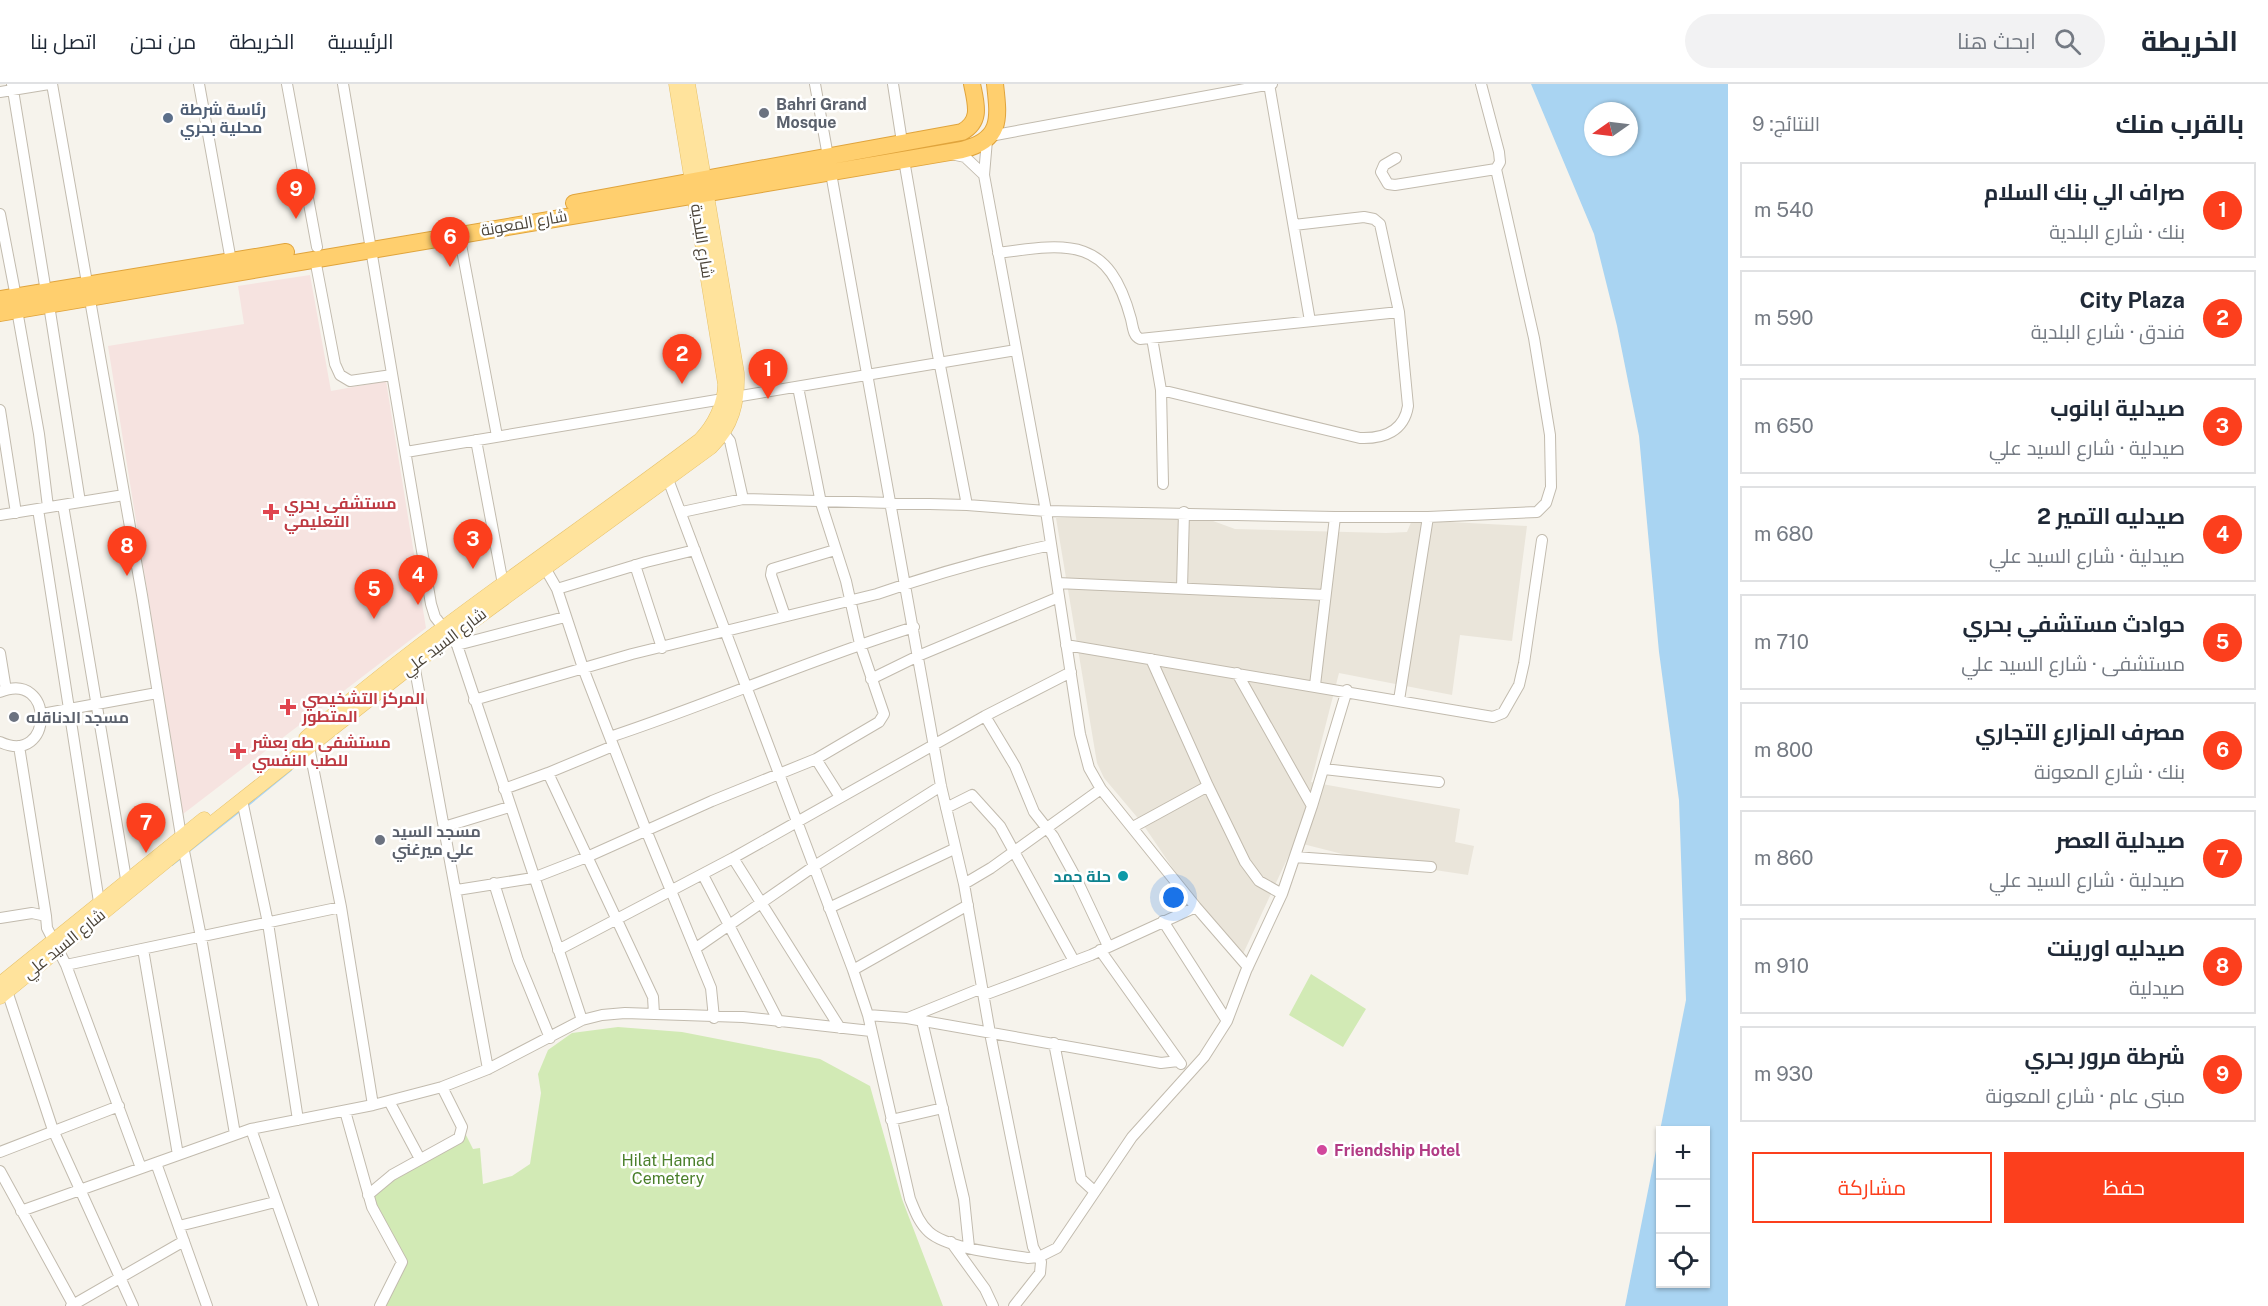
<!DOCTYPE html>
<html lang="ar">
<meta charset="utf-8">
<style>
body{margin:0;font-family:"Public Sans",Cairo,sans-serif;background:#f2f2f3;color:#1f2937;direction:rtl}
.controls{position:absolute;right:18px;bottom:18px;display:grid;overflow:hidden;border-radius:0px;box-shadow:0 2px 4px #0004}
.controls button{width:54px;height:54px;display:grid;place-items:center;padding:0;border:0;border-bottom:2px solid #e0e1e3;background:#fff;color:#1f2937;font:30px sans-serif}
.compass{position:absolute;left:1584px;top:18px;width:54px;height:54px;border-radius:50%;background:#fff;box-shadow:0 2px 4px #0004;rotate:256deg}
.you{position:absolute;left:1174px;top:814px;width:21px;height:21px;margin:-15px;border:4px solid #fff;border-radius:50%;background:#1a73e8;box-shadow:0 0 0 9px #1a73e833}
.badge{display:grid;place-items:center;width:39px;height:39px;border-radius:50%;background:#fc3f1d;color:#fff;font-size:20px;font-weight:700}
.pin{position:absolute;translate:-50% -50px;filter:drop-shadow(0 2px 3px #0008)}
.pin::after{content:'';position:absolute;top:32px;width:21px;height:18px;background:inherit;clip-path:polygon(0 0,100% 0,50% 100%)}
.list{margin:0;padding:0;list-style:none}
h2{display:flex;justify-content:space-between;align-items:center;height:78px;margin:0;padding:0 24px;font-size:26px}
h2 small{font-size:20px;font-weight:400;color:#747a83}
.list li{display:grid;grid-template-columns:39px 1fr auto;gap:18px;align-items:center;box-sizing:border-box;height:96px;margin:0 12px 12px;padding:0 12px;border:2px solid #e0e1e3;border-radius:0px}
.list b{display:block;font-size:22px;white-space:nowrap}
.list p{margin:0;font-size:20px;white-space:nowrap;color:#747a83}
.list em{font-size:20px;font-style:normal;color:#747a83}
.actions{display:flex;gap:12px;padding:18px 24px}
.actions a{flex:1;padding:14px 0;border:2px solid #fc3f1d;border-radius:0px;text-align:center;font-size:21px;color:#fc3f1d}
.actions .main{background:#fc3f1d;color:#fff}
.icon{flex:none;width:33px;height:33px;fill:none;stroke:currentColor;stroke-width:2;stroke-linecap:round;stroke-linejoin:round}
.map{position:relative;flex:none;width:1728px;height:1222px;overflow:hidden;direction:ltr}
header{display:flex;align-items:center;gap:36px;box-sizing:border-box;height:84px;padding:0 30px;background:#fff;border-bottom:2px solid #e0e1e3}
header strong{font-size:28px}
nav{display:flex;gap:33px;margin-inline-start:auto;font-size:21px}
.search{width:420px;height:54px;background:#f2f2f3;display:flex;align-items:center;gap:15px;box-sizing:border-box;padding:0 21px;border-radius:33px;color:#747a83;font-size:22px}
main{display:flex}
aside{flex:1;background:#fff}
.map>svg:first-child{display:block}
</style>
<header>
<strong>الخريطة</strong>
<div class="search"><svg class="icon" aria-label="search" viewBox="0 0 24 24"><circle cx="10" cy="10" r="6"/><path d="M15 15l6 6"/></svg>ابحث هنا</div>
<nav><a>الرئيسية</a><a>الخريطة</a><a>من نحن</a><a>اتصل بنا</a></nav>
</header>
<main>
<aside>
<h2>بالقرب منك<small>النتائج: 9</small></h2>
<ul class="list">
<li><span class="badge">1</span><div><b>صراف الي بنك السلام</b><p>بنك · شارع البلدية</p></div><em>540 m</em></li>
<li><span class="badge">2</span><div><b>City Plaza</b><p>فندق · شارع البلدية</p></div><em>590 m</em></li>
<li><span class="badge">3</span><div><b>صيدلية ابانوب</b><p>صيدلية · شارع السيد علي</p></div><em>650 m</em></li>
<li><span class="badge">4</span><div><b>صيدليه التمير 2</b><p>صيدلية · شارع السيد علي</p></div><em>680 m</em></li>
<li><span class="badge">5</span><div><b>حوادث مستشفي بحري</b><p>مستشفى · شارع السيد علي</p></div><em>710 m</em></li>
<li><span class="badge">6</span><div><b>مصرف المزارع التجاري</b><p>بنك · شارع المعونة</p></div><em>800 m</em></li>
<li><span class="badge">7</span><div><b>صيدلية العصر</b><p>صيدلية · شارع السيد علي</p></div><em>860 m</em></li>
<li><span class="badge">8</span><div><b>صيدليه اورينت</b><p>صيدلية</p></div><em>910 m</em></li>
<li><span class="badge">9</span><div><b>شرطة مرور بحري</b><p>مبنى عام · شارع المعونة</p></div><em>930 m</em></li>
</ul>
<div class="actions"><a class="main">حفظ</a><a>مشاركة</a></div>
</aside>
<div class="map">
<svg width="1728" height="1222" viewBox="0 0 1728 1222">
<rect width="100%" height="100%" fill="#f6f3ec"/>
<path fill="#eae5da" d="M1166,432L1202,433L1235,445L1386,449L1407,448L1412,436L1527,442L1512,557L1460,551L1452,611L1339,589L1311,698L1460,725L1455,758L1474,762L1468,791L1362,775L1295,758L1243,870L1189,808L1142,739L1104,694L1097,679L1056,434Z"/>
<path fill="#f6e3e0" d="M310,191L331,307L386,297L426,544L183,730L108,262L244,240L238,202Z"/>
<path fill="#d2eab5" d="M1311,890L1366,925L1343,963L1289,931Z
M618,943L682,948L820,975L870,1002L902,1115L943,1222H378L405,1178L371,1115L373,1101L408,1078L465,1049L473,1065L480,1064L483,1100L512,1092L530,1080L541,1009L538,990L548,966L572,949Z"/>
<path fill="#a9d4f2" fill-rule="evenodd" d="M1531,0H1728V1222H1625L1686,916L1679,716L1659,568L1639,352L1617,242L1594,150ZM1593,27H1629V63H1593ZM1660,1046H1706V1200H1660Z"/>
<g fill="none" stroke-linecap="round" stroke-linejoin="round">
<path stroke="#a9d4f2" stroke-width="2" d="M247,722L291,686
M188,768L240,727
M172,781L181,774"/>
<defs>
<path id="minor" d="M12,0L46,208
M52,0L142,511L181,752L201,853L235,1050
M199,0L231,177
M287,0L317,163
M343,0L431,520L435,533L457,561L582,936
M815,0L941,702L964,800L990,949L1033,1163L1041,1178L1040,1189L1014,1222
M893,0L902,58
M1269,0L1310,237
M0,8L49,0
M990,52L1272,0
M987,56L984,91L1046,427L1080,650L1089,684L1101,705L1196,823L1248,883
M951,70L965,73L984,91
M1396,74L1384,81L1381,88L1388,100L1395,101L1496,85
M904,76L937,266L967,421
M0,130L16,213
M459,150L497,352
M998,169C1070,159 1109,153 1131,235C1133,243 1133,252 1140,255L1399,228
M315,175L335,280L340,291L350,297L392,291
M49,221L80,418
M17,226L39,350L48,423
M1152,254L1161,306L1163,400
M1161,306L1360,354C1384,355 1404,347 1408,322L1399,228L1380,140L1374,135L1364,133L1294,141
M0,326L16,429
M719,343L730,357L743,415
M476,356L503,500
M406,368L1016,266
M666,390L853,886L868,931L910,1115C915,1127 919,1139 929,1148C948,1165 1003,1170 1028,1174L1039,1173L1057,1164L1132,1053L1204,973L1227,937L1246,887L1282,810L1312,722L1347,606
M63,421L126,795
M38,425L99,818
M682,428L743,415L967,421L1046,427L1335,433H1428L1537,428L1546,419L1551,403L1550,351L1534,254L1496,85L1500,78L1499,68L1481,0
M0,431L124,411
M635,481L662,564
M545,484L557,505L583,584L646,746L711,904L714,934
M1057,499L1325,511
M1182,504L1184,428
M557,505L646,478L695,466
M785,532L771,491L772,485L835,466
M457,561L565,533
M1066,561L1493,633L1503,629L1519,601L1524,579L1542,456
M0,569L6,606
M1151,575L1208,702L1245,778L1259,797L1282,810
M414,580L488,985
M1237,589L1312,722
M871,595L918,572L1059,513
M1315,601L1335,433
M0,608C55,585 54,683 0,658
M474,616L632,570L877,510C934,490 991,474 1051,461
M1399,616L1428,433
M42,630L157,609
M985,632L1015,682L1034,728L1053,752L1076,794L1108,862
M610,653C713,619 811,575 914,543
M308,658L341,823L373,1021
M19,662L46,832
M816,675L840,713
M1324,685L1439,698
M548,689L613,662
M504,705L548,689L653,913L654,930
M242,716L268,839L298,1036
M946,724L972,711L1000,742L1074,877
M444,743L509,723
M1133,743L1208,702
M1295,773L1431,783
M733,774L840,944
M703,791L779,938
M494,799L518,876L550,954
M964,800L991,784L1101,705
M457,806L533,794L587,773L712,717L816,675L879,638L884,630L860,560L846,497L821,419L798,303
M829,824L954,765
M0,834L32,829L46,832L47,844L66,881L141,1084
M1163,837L1227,937
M696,864L813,783L941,702
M143,865L178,1071
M558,866L733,774L985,632L1071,588
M1100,866L1181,980
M66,881L341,823
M853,886L968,821
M7,907L53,1046L133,1222
M984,911L1091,871L1196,823
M868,931L907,934L1161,979L1178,977
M908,934L982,904
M922,937L964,1115L969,1163
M1054,959L1081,1095L1094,1107
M389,1017L420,1075
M345,1027L372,1123L402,1178L380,1222
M891,1036L943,1024
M251,1045L313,1222
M0,1068L119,1022
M156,1079L207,1222
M0,1087L74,1222
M368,1111L392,1091L459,1054L462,1043L442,1003
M21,1127L251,1045L373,1021L442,1003L488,985L582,936L602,931L625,929L743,933L871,947
M179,1142L275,1118
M951,1158L985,1205L993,1222
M71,1222L184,1157"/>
<path id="major" d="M306,654C430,546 569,455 700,356C714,342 725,320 725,300L676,0
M0,900L204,735
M0,913L215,737L414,580L711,363C732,342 738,319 737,289L688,0"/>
<path id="highway" d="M574,119L962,48C982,37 976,20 972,0
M0,215L286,168
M0,229L962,66C1002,56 999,35 995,0"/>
</defs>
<use href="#minor" stroke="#c2bbae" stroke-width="12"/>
<use href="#major" stroke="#e6c16a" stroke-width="15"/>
<use href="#highway" stroke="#e0a43c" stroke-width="18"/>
<use href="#minor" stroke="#fff" stroke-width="10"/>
<use href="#major" stroke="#ffe39c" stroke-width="14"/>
<use href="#highway" stroke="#ffcf6e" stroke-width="16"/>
</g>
<g fill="#6b7280" stroke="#fff" stroke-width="2">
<circle cx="764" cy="29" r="6"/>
<circle cx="14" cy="633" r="6"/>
<circle cx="380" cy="756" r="6"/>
</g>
<circle fill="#5c6f8a" stroke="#fff" stroke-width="2" cx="168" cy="34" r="6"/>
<g fill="#e0444e" stroke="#fff" stroke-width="2">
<path d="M268 419h6v6h6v6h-6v6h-6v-6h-6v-6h6z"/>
<path d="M285 614h6v6h6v6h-6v6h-6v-6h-6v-6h6z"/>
<path d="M235 658h6v6h6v6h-6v6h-6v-6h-6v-6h6z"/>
</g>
<circle fill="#0f9aa8" stroke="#fff" stroke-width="2" cx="1123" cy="792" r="6"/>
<circle fill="#d1479c" stroke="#fff" stroke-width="2" cx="1322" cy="1066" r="6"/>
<g text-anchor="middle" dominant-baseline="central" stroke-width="5" stroke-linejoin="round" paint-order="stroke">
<g font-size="16" font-weight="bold" fill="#5b616d" stroke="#fff" text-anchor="start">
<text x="776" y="20">Bahri Grand<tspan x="776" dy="18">Mosque</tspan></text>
<text x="26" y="633">مسجد الدناقله</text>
<text x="392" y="747">مسجد السيد<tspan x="392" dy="18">علي ميرغني</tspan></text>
</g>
<g font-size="16" font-weight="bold" fill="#4e5e75" stroke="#fff" text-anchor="start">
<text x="180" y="25">رئاسة شرطة<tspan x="180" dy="18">محلية بحري</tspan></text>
</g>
<g font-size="16" fill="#4b4439" stroke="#fff">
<text transform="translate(524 139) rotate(-10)">شارع المعونة</text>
<text transform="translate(702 157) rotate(81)">شارع البلدية</text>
<text transform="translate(444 558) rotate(-37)">شارع السيد علي</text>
<text transform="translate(64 860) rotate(-39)">شارع السيد علي</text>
</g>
<g font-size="16" font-weight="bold" fill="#be3a42" stroke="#fff" text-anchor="start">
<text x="284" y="419">مستشفى بحري<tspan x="284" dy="18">التعليمي</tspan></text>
<text x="302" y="614">المركز التشخيصي<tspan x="302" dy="18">المتطور</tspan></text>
<text x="252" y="658">مستشفى طه بعشر<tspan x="252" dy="18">للطب النفسي</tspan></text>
</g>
<g font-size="16" font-weight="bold" fill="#0d838f" stroke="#fff" text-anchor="end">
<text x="1111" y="792">حلة حمد</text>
</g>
<g font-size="16" font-weight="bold" fill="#b23c85" stroke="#fff" text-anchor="start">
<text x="1334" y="1066">Friendship Hotel</text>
</g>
<g font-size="16" fill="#4a7f2a" stroke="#fff">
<text x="668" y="1076">Hilat Hamad<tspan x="668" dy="18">Cemetery</tspan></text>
</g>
</g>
</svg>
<div class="controls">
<button>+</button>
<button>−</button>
<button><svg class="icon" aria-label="locate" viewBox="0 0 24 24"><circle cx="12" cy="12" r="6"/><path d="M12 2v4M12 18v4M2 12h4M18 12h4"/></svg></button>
</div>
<svg class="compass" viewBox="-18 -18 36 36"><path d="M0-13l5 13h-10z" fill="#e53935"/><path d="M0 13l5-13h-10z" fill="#747a83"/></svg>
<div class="you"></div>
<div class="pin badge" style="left:768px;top:315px">1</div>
<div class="pin badge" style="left:682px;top:300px">2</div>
<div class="pin badge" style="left:473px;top:485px">3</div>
<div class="pin badge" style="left:418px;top:521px">4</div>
<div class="pin badge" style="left:374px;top:535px">5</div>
<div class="pin badge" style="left:450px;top:183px">6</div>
<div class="pin badge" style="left:146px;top:769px">7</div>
<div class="pin badge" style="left:127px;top:492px">8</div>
<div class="pin badge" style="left:296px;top:135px">9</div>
</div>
</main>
